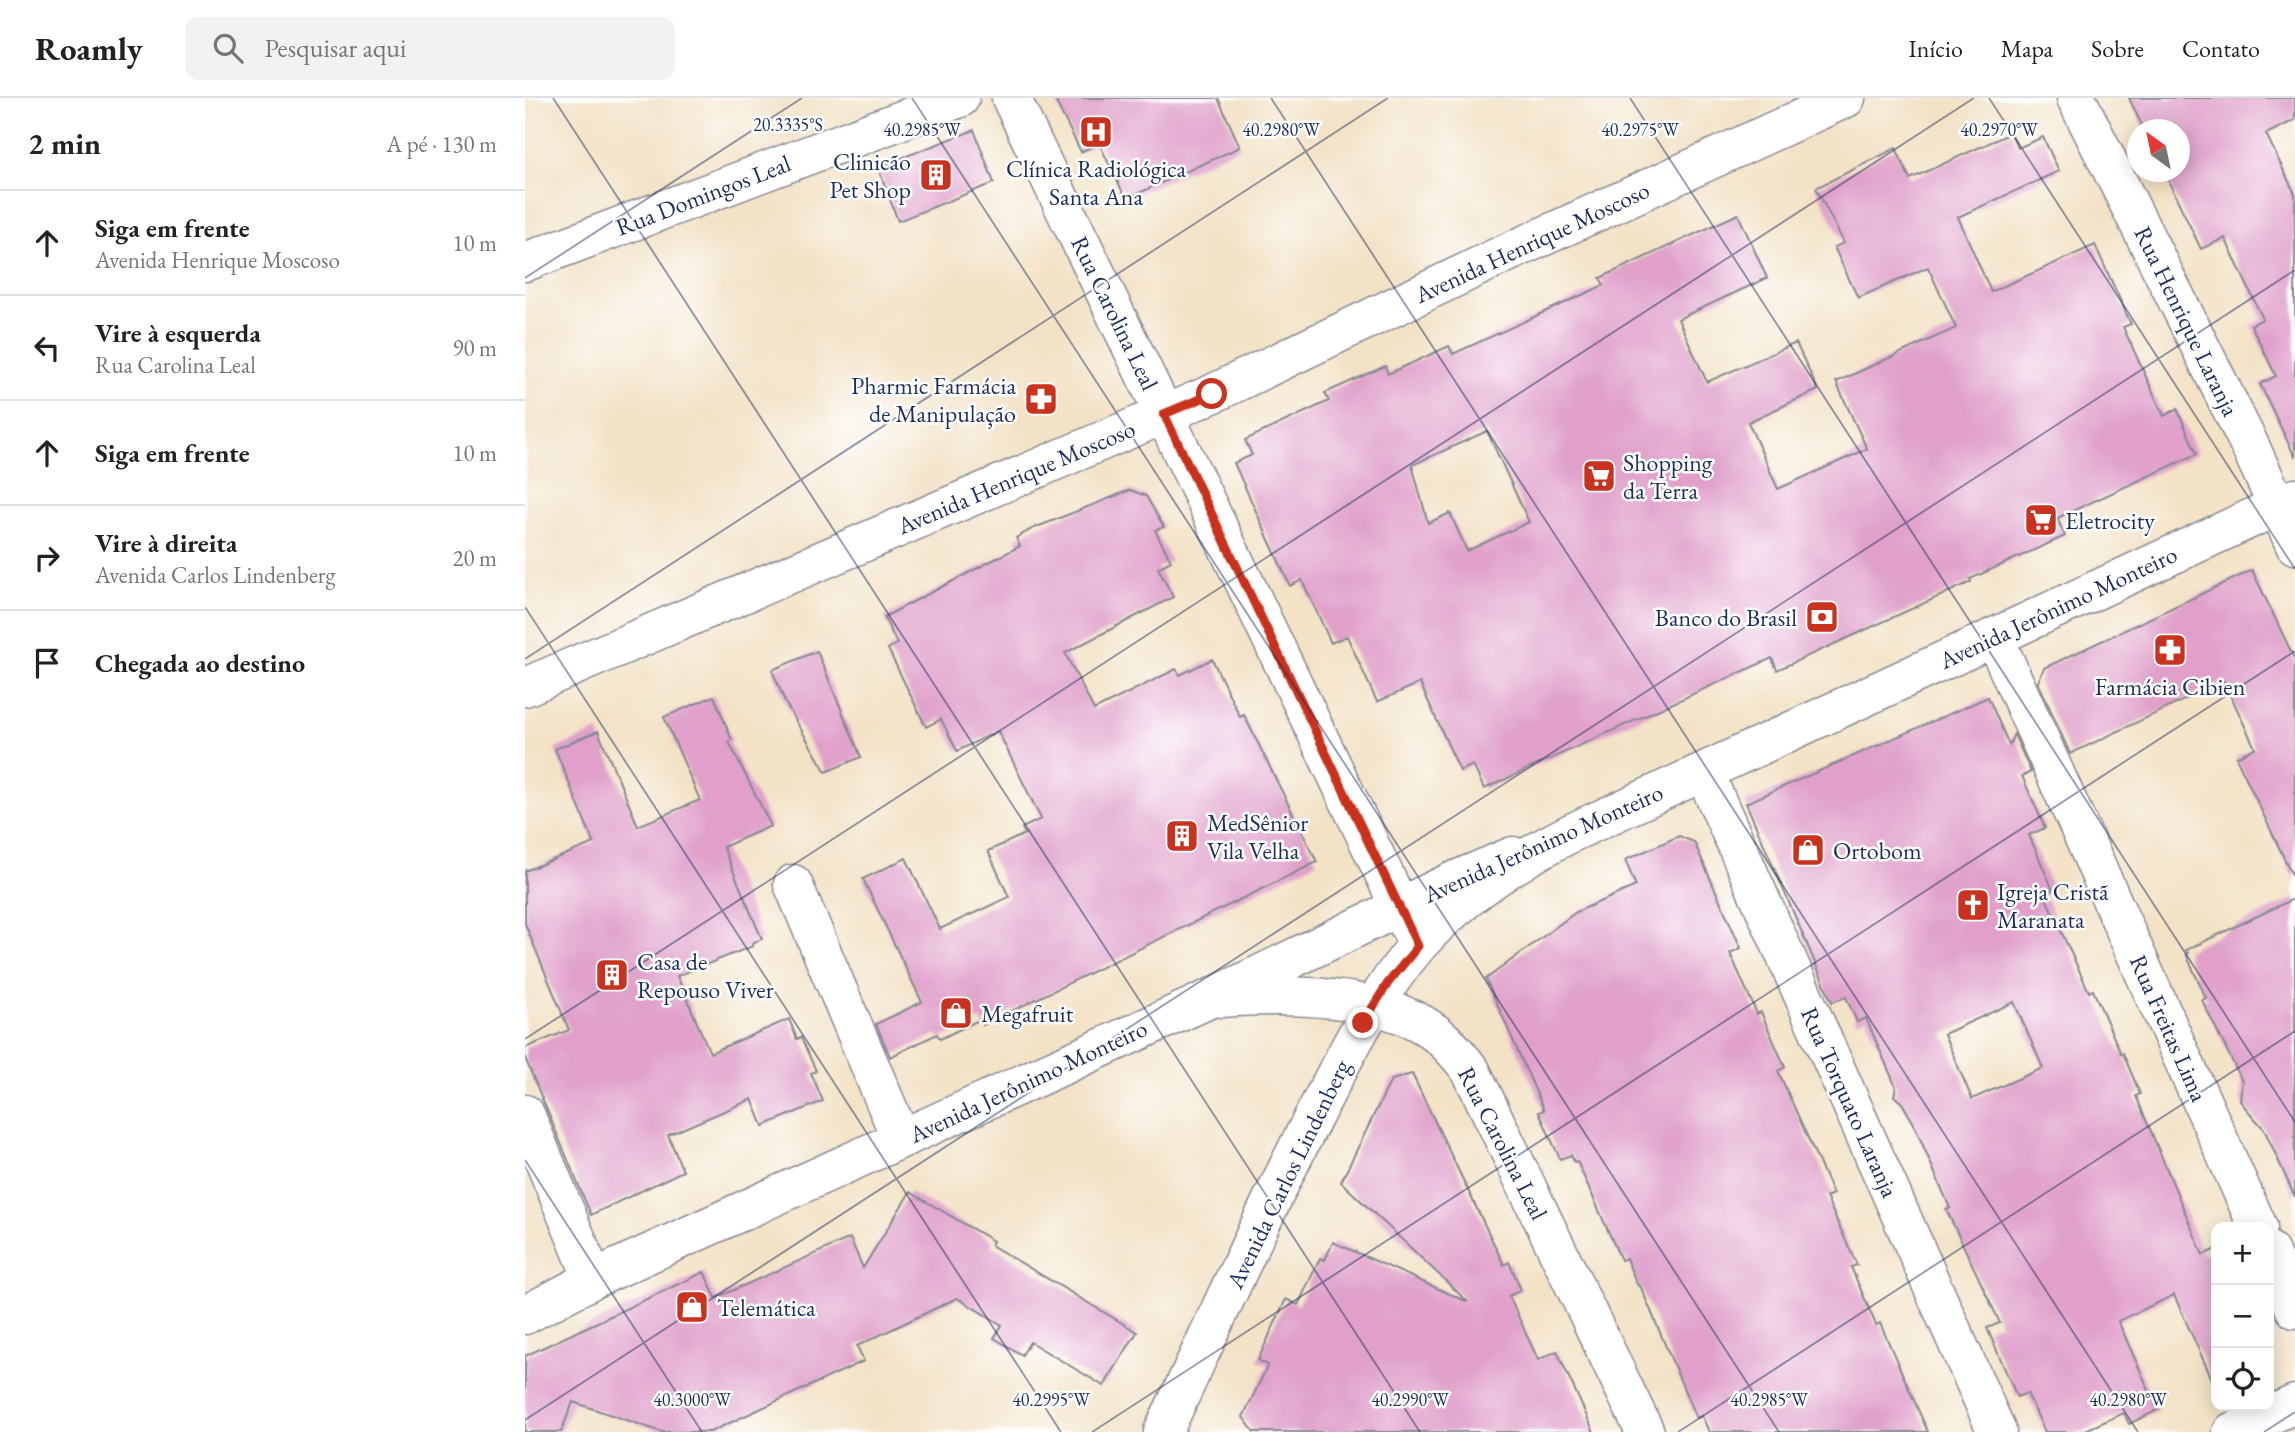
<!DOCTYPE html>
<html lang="pt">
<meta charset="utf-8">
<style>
body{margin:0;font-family:"EB Garamond",serif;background:#f2f2f2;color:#222}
.controls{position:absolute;right:21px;bottom:21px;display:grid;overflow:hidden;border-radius:14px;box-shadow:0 4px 18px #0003}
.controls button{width:63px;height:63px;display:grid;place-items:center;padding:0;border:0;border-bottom:2px solid #e0e0e0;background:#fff;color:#222;font:35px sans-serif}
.compass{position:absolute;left:1602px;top:21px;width:63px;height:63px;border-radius:50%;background:#fff;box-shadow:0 4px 18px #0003;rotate:327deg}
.stop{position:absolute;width:21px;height:21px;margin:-16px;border:5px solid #c8321e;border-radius:50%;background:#fff}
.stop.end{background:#c8321e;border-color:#fff;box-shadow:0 2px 7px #0008}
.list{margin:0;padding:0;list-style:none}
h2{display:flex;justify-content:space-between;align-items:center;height:91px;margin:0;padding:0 28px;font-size:30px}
h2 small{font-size:23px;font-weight:400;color:#767676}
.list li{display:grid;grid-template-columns:46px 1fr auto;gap:21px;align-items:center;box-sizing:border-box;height:105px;padding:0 28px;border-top:2px solid #e0e0e0}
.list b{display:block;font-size:26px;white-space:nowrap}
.list p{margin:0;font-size:23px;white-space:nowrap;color:#767676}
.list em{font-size:23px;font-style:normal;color:#767676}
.icon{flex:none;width:38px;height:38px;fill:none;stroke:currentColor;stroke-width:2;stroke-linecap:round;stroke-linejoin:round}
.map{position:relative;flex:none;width:1770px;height:1334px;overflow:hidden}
header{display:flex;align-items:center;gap:42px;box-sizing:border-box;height:98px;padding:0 35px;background:#fff;border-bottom:2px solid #e0e0e0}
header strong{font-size:33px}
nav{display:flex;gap:38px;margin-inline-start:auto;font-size:24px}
.search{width:490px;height:63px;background:#f2f2f2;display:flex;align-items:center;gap:18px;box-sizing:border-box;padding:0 24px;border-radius:14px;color:#767676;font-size:26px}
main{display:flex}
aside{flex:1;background:#fff}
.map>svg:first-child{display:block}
</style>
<header>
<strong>Roamly</strong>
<div class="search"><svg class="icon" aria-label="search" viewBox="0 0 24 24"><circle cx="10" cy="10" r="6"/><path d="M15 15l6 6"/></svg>Pesquisar aqui</div>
<nav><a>Início</a><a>Mapa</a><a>Sobre</a><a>Contato</a></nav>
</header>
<main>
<aside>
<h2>2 min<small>A pé · 130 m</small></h2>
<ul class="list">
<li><svg class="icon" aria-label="ahead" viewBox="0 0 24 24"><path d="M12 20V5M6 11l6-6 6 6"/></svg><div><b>Siga em frente</b><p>Avenida Henrique Moscoso</p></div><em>10 m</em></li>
<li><svg class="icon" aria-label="left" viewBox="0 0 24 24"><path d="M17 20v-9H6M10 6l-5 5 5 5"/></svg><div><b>Vire à esquerda</b><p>Rua Carolina Leal</p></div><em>90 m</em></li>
<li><svg class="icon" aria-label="ahead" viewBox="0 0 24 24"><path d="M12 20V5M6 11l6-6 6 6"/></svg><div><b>Siga em frente</b></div><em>10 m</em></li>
<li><svg class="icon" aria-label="right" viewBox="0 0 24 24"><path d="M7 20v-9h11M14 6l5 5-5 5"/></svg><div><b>Vire à direita</b><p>Avenida Carlos Lindenberg</p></div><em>20 m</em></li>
<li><svg class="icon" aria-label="arrive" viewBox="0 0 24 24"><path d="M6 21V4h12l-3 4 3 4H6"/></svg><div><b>Chegada ao destino</b></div></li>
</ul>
</aside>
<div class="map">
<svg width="1770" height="1334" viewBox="0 0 1770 1334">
<rect width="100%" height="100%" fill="#fff"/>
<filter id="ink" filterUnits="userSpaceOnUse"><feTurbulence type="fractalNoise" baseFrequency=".0143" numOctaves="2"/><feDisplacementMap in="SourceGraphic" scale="14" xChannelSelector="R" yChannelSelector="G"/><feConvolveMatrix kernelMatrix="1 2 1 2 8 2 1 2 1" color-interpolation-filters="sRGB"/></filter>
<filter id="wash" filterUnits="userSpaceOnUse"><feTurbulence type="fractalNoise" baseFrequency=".00686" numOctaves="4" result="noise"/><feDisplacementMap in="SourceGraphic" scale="28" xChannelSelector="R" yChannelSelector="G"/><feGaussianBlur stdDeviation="1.57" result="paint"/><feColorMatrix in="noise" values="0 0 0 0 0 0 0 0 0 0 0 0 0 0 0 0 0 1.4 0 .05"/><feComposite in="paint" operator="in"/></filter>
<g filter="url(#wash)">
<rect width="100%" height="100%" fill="#f3e2c6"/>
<g id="blocks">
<path fill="#e0a0ca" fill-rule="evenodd" d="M529,0H693L715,49L601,101L574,45L556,54Z
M1604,0H1770V22L1741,36L1770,96V359L1735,286L1751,278L1726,227L1738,221L1700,140L1676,151L1639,74H1655V32H1619Z
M449,32L469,85L373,123L353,69Z
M1486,35L1493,50L1518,39L1534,73L1433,119L1466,194L1570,147L1606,226L1598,229L1639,318L1652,311L1672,356L1532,420L1540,438L1445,481L1446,484L1252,572L1247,560L959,691L948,667L935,673L895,585L852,604L822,538L806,545L777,482L765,488L709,365L727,357L720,342L804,303L800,295L860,268L863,276L924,248L928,256L1079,187L1075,180L1213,116L1242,180L1153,221L1182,284L1271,245L1293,292L1223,324L1253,391L1342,351L1311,284L1431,230L1403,169L1333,200L1309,149L1319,145L1291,90L1371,50L1385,81ZM962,333L1004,424L942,453L925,415L903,425L887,367Z
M605,392L621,398L639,429L630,432L646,463L633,470L648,499L540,555L569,612L651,571L655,577L687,561L715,619L719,617L792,764L458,927L456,921L415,941L412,936L365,959L351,926L397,904L338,781L381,760L415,831L484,799L463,753L500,736L497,730L516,721L473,633L432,653L416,621L401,629L363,551L372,546L359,519L495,448L491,440L507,431Z
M1727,472L1770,562V783L1711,659L1730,650L1699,583L1545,656L1513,584L1519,570Z
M292,553L336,659L301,674L261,606L247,572Z
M189,598L207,642L204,644L246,728L198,749L237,841L227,845L228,848L152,878L185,955L264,921L272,941L276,939L291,973L286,975L298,1003L238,1028L227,1001L143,1037L158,1073L66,1117L0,960V950L44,932L0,826V773L69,745L30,651L73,633L113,728L175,702L139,619Z
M1463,599L1484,647L1489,636L1506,674L1497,678L1520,730L1504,737L1528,792L1519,796L1564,894L1568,892L1596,956L1598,955L1615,996L1611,998L1678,1157L1691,1151V1290L1649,1197L1593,1223L1633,1312L1604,1326L1599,1315L1556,1334H1520L1502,1295L1492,1299L1462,1230L1475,1225L1421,1111L1425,1110L1388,1024L1377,1005L1369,998L1371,989L1341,920L1332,924L1321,899L1307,904L1221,705ZM1489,904L1518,970L1447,1001L1419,936Z
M1154,738L1169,744L1216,850L1205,855L1232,916L1236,914L1260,969L1253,973L1308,1096L1301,1099L1332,1167L1326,1169L1351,1227L1355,1225L1403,1334H1184L1177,1318L1171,1320L1115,1187L1113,1188L1101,1160L1096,1162L1052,1063L1049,1064L1046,1057L1035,1061L1014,1014L1019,1012L961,881L1051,814L1111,788L1100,762Z
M1770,800V1099L1739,1031L1718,1007L1715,1002L1717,983L1677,902L1681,900L1661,856L1663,855L1661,852Z
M887,976L979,1167L984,1164L996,1192L984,1198L1013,1262L1032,1253L1069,1334H729L718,1319L743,1267L733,1262L761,1201L773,1207L795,1160L800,1162L808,1144L943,1204L816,1084L866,982Z
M385,1094L468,1143L466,1147L612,1234L579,1288L505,1244L497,1257L469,1240L477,1227L432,1200L332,1248L339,1263L185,1334H137L48,1304L36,1334H0V1258L179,1174L191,1200L325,1140L338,1170Z"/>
</g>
</g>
<g filter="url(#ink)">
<use href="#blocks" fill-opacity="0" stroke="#878892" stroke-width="2"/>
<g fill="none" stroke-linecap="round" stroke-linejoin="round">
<defs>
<path id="minor" d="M486,0L639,316
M1551,0L1725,348L1770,447
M0,164L435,0
M1469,539L1733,1129
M1179,674L1472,1334
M268,786L376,1041
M696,900C756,896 835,896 889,922C913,933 930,952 946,973L1120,1334
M0,1016L68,1181
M1744,1153L1770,1211
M0,1217L68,1181L684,901L924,785L988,758
M1707,1334L1770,1306"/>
<path id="major" d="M639,316L893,847
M0,589L687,296L971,160L1321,0
M638,1334C689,1227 736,1119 791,1014C821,956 850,897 893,847C936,799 989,764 1046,735L1770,400"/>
</defs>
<use href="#minor" stroke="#878892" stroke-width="41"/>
<use href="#major" stroke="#878892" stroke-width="41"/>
<use href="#minor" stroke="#fff" stroke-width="38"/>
<use href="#major" stroke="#fff" stroke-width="38"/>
</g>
</g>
<g fill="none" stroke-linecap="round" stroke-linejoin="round" filter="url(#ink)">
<path stroke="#c8321e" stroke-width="9" d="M687,296L639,316L893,848L863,885L838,925"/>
</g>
<path fill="none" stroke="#1b2f5e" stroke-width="2" stroke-opacity="0.45" d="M28,0L895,1334M387,0L1254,1334M746,0L1613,1334M1105,0L1770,1024M1464,0L1770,471M0,180L277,0M0,509L536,1334M0,561L863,0M0,941L1449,0M0,1062L177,1334M0,1322L1770,172M567,1334L1770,553M1153,1334L1770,933M1739,1334L1770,1314"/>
<defs>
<symbol id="hospital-square" viewBox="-11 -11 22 22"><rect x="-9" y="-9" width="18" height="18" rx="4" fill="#c8321e" stroke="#fff"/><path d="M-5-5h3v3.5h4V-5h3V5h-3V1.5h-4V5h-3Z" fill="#fff"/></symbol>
<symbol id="building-square" viewBox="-11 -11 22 22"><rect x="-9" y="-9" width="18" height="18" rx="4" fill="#c8321e" stroke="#fff"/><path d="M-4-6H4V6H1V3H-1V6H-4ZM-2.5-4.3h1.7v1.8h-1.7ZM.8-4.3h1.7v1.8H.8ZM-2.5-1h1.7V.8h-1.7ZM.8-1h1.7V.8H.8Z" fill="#fff"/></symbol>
<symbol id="pharmacy-square" viewBox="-11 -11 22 22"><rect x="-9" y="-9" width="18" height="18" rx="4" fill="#c8321e" stroke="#fff"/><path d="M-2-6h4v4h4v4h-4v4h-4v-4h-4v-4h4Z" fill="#fff"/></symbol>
<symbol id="supermarket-square" viewBox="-11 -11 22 22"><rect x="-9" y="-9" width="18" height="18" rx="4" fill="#c8321e" stroke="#fff"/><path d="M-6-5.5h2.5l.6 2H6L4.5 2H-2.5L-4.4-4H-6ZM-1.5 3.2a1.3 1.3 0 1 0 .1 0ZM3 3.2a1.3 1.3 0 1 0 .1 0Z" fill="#fff"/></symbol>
<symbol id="bank-square" viewBox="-11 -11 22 22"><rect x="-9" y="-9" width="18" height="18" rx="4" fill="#c8321e" stroke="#fff"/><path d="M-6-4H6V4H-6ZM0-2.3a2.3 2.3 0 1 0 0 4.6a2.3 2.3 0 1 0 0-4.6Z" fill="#fff"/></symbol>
<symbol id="shop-square" viewBox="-11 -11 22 22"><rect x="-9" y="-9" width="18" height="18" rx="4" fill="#c8321e" stroke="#fff"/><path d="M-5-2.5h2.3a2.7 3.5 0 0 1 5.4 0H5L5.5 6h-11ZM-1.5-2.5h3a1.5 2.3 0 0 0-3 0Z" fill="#fff"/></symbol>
<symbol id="church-square" viewBox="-11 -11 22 22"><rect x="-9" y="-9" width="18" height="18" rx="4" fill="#c8321e" stroke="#fff"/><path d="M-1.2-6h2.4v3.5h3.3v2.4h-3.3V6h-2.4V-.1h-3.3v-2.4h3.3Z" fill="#fff"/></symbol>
</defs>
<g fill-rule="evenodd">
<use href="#hospital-square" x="552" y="15" width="38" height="38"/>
<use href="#building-square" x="392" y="58" width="38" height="38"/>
<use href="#pharmacy-square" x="497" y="282" width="38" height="38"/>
<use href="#supermarket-square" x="1055" y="359" width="38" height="38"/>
<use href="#supermarket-square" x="1497" y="403" width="38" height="38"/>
<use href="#bank-square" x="1278" y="500" width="38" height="38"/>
<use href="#pharmacy-square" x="1626" y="533" width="38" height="38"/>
<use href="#building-square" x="638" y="719" width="38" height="38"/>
<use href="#shop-square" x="1264" y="733" width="38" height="38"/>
<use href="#church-square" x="1429" y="788" width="38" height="38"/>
<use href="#building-square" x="68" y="858" width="38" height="38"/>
<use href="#shop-square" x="412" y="896" width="38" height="38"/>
<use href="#shop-square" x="148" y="1190" width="38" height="38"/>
</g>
<g text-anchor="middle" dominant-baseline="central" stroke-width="5" stroke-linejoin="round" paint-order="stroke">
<g font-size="24" fill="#1b2f5e" stroke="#fff" text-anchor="start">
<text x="386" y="63" text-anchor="end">Clinicão<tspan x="386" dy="28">Pet Shop</tspan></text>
<text x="571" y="70" text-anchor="middle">Clínica Radiológica<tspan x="571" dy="28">Santa Ana</tspan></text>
<text x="491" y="287" text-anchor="end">Pharmic Farmácia<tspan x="491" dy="28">de Manipulação</tspan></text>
<text x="1098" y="364">Shopping<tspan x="1098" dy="28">da Terra</tspan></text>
<text x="1540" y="422">Eletrocity</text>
<text x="1272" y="519" text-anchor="end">Banco do Brasil</text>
<text x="1645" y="588" text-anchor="middle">Farmácia Cibien</text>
<text x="682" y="724">MedSênior<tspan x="682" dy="28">Vila Velha</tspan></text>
<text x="1308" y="752">Ortobom</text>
<text x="1472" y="793">Igreja Cristã<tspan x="1472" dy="28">Maranata</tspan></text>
<text x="112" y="863">Casa de<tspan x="112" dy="28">Repouso Viver</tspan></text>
<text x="456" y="915">Megafruit</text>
<text x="192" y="1209">Telemática</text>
</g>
<g font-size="24" fill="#1b2f5e" stroke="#fff">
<text transform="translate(178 97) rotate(-21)">Rua Domingos Leal</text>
<text transform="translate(1007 144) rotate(-25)">Avenida Henrique Moscoso</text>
<text transform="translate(590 215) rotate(64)">Rua Carolina Leal</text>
<text transform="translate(1662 223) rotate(64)">Rua Henrique Laranja</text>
<text transform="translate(491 379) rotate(-23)">Avenida Henrique Moscoso</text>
<text transform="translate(1533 509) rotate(-25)">Avenida Jerônimo Monteiro</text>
<text transform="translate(1018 745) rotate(-24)">Avenida Jerônimo Monteiro</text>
<text transform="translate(1644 930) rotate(66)">Rua Freitas Lima</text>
<text transform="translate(503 983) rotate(-25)">Avenida Jerônimo Monteiro</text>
<text transform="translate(1325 1004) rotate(66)">Rua Torquato Laranja</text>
<text transform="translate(978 1045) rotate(63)">Rua Carolina Leal</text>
<text transform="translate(763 1076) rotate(-64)">Avenida Carlos Lindenberg</text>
</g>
</g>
<g font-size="18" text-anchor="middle" fill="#1b2f5e" stroke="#fff" stroke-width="5" stroke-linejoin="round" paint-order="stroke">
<text x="263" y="33">20.3335°S</text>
<text x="397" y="38">40.2985°W</text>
<text x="756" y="38">40.2980°W</text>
<text x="1115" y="38">40.2975°W</text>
<text x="1474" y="38">40.2970°W</text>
<text x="167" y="1308">40.3000°W</text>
<text x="526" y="1308">40.2995°W</text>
<text x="885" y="1308">40.2990°W</text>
<text x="1244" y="1308">40.2985°W</text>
<text x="1603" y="1308">40.2980°W</text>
</g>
</svg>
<div class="controls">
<button>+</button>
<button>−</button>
<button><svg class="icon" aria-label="locate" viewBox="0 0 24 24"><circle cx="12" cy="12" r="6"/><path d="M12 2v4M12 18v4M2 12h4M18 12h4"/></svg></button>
</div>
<svg class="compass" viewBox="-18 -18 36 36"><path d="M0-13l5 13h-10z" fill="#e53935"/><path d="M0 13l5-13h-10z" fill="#767676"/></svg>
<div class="stop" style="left:687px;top:296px"></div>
<div class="stop end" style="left:838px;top:925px"></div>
</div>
</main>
